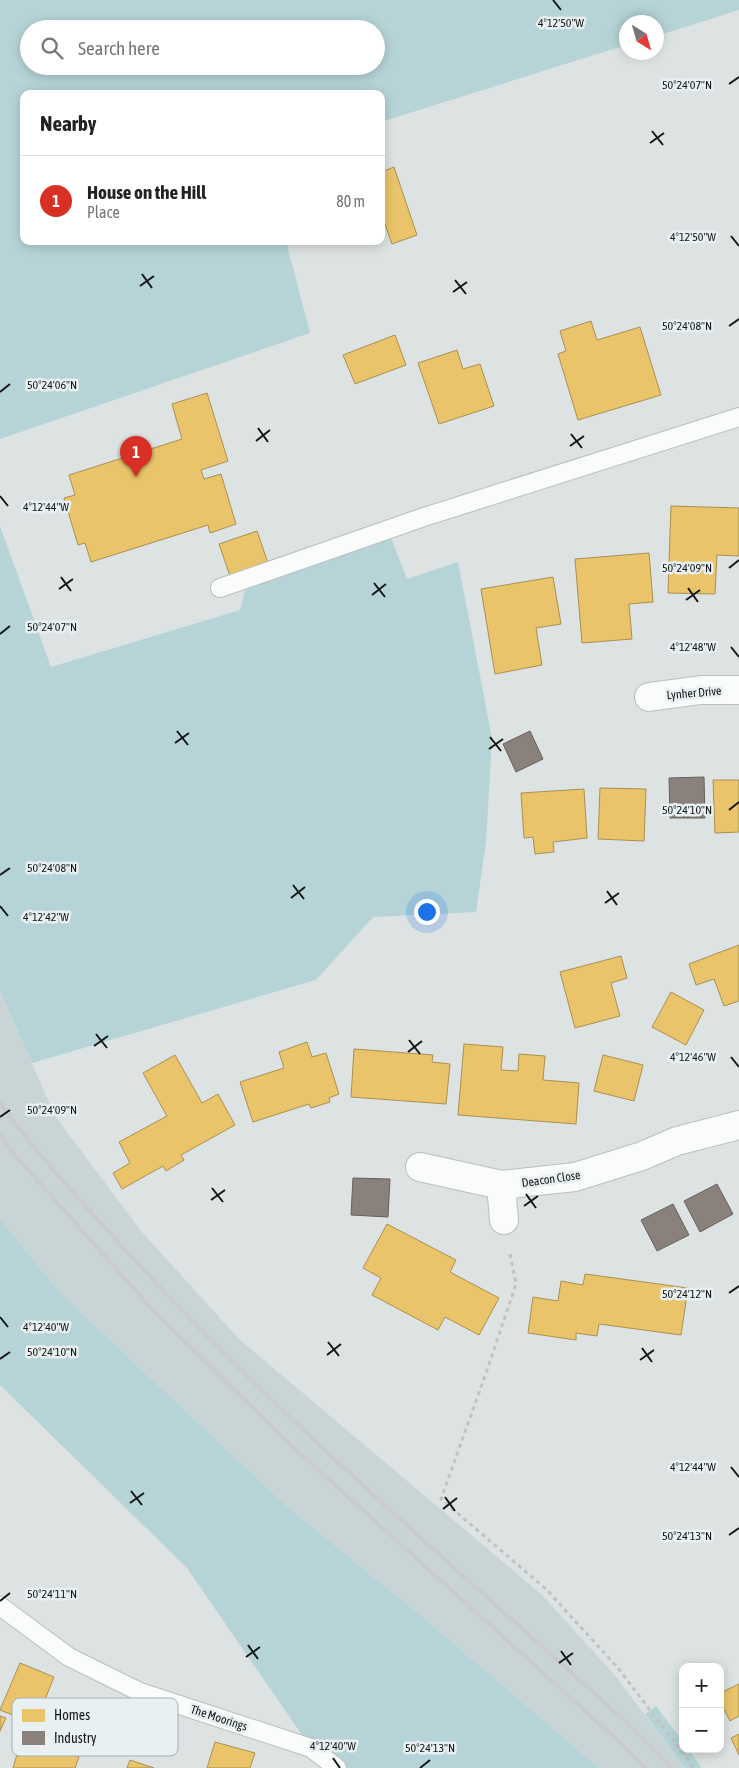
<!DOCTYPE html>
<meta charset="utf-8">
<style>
body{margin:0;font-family:"Asap Condensed",sans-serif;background:#f6f6f6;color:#222}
.controls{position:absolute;right:15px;bottom:15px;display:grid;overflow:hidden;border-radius:10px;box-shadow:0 2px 12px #0003}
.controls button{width:45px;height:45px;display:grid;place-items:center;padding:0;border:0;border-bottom:1px solid #e0e0e0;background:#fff;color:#222;font:25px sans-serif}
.compass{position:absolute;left:619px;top:15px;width:45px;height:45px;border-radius:50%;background:#fff;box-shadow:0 2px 12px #0003;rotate:143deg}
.you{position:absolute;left:426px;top:911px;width:18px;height:18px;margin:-12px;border:4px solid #fff;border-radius:50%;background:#1a73e8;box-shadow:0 0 0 8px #1a73e833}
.badge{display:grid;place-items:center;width:32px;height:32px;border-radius:50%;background:#d93025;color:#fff;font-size:16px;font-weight:700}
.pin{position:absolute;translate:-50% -41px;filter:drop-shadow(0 1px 2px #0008)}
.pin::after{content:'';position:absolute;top:26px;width:18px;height:15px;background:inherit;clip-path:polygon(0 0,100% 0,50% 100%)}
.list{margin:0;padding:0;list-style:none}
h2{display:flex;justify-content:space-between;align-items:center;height:65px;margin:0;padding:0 20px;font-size:21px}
h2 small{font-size:16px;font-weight:400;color:#767676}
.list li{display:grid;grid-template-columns:32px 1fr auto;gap:15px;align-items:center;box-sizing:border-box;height:90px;padding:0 20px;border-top:1px solid #e0e0e0}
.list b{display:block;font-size:19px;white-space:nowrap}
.list p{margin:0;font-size:16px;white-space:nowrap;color:#767676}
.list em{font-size:16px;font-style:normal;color:#767676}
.icon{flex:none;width:28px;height:28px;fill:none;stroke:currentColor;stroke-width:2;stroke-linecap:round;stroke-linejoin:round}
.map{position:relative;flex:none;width:739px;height:1768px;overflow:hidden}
.search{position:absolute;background:#fff;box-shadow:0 2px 12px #0003;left:20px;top:20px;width:365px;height:55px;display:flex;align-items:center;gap:12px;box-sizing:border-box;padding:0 18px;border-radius:28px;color:#767676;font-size:19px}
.panel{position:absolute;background:#fff;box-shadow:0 2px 12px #0003;left:20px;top:90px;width:365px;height:155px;border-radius:10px}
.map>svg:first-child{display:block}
</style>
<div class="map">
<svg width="739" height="1768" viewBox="0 0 739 1768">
<rect width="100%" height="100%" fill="#dde2e2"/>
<path fill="#c9d4d6" d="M0,991L55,1116L141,1231L239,1339L541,1594L613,1673L685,1768H599L419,1614L291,1510L62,1295L0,1219Z"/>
<path fill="#b6d4d8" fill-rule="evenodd" d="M0,0H739V10L657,36L656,22H626V45L381,122V94H24V241H286L310,333L0,439ZM29,29H376V66H29Z
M0,526L51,667L240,610L248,579L388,530L407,579L458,562L492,738L486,842L476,912L373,917L316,980L32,1063L0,991Z
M0,1219L62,1295L291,1510L419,1614L599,1768H337L311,1748L187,1568L0,1385Z
M656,1706L683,1742V1749H688L702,1768H685L645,1714Z"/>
<path fill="#e9c46a" stroke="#a99051" d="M394,167L417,235L392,244L381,213V172Z
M591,321L597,340L640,327L661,395L578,420L558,354L566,351L560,331Z
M395,335L406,365L355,384L343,355Z
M457,350L463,369L480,364L494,406L439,424L418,363Z
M207,393L228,461L201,470L204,479L221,474L236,524L210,533L208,525L91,562L85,543L78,545L64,498L75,495L69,475L182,439L172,404Z
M671,506L739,508V556L717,555L715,594L668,593Z
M257,531L268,563L230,576L219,544Z
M649,553L653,602L629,604L632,639L582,643L575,559Z
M553,577L561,624L536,628L542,665L495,674L481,589Z
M713,780H739V832L715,833Z
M600,788L646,789L644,841L598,839Z
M584,789L587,838L553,842L554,852L535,854L533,837L524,838L521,793Z
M739,945V1001L724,1006L714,979L696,985L689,964Z
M621,956L627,978L611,983L620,1016L575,1028L560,972Z
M671,992L704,1010L686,1045L652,1027Z
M307,1042L312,1057L326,1053L339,1094L329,1098L330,1102L311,1108L309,1104L253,1122L240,1082L284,1068L279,1052Z
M464,1044L503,1047L501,1070L518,1071L519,1054L545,1056L543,1080L579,1083L576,1124L458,1115Z
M354,1049L433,1055L432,1062L450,1064L446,1104L351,1097Z
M175,1055L202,1103L218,1094L235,1125L181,1155L184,1160L166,1171L163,1166L122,1189L113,1173L130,1163L119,1142L167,1116L143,1073Z
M603,1055L643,1065L634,1101L594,1091Z
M387,1224L456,1260L450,1272L499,1298L479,1335L445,1317L438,1330L372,1295L381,1278L363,1268Z
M585,1274L688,1288L681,1335L599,1324L597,1336L576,1333V1340L528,1333L533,1297L558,1301L561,1281L583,1285Z
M20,1663L54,1677L35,1724L0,1710Z
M739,1684V1716L730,1721L720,1701V1693Z
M0,1716L6,1718L0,1731Z
M25,1727L61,1738L58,1751L79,1757L75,1768H13Z
M739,1734V1755L731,1738Z
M215,1742L255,1753L250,1768H207Z
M130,1760L154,1768H127Z"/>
<path fill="#8a817c" stroke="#67615e" d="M530,731L543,759L516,772L503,744Z
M704,777L705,818H670L669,778Z
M353,1178L390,1179L388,1217L351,1215Z
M717,1184L733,1214L700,1232L684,1201Z
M673,1204L689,1235L657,1251L641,1220Z"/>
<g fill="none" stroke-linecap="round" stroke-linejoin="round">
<defs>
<path id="service" d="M220,588L424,517L739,417
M0,1606L69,1657L140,1692L311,1748L337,1768"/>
<path id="minor" d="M649,697L701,690H739
M420,1167L501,1185L575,1177L642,1156L677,1141L739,1125
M501,1185L504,1220"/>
</defs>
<use href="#service" stroke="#bbbebe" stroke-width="20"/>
<use href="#minor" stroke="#bbbebe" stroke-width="30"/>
<path stroke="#c1c2c2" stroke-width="3" stroke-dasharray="4 4" stroke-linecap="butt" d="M510,1254L516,1284L486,1373L441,1499L546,1589L618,1668L694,1768"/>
<use href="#service" stroke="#fafbfb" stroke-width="18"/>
<use href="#minor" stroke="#fafbfb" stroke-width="28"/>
<path stroke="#cacbcb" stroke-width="4" d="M0,1103C33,1149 71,1190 109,1232C267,1409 451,1563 627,1723L672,1768
M0,1135L14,1154L151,1308L283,1438L614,1737L645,1768"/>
</g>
<path fill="none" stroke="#141717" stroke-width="2" d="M553,0L561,10M729,84L739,77M652,131L663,145M650,143L664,133M731,236L739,246M142,274L152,288M455,280L466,294M140,286L154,276M453,292L467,282M729,326L739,319M0,392L10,384M258,428L268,442M571,434L582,448M256,441L270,430M570,446L584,436M0,496L8,506M729,568L739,560M61,577L71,591M374,583L385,597M688,588L698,602M59,589L73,579M372,595L386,584M686,600L700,590M0,634L10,626M731,647L739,657M177,731L188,745M490,737L501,751M175,743L189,733M489,749L503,739M729,810L739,802M0,875L10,868M293,885L304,899M607,891L617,905M291,898L305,887M605,903L619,893M0,906L8,916M96,1034L107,1048M409,1040L420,1054M94,1046L108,1036M408,1052L422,1041M731,1057L739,1067M0,1117L10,1110M212,1188L223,1202M526,1194L536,1208M211,1200L225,1190M524,1206L538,1196M729,1293L739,1286M0,1317L8,1327M328,1342L339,1356M642,1348L652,1362M327,1355L341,1344M0,1359L10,1352M640,1360L654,1350M731,1467L739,1477M131,1491L142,1505M445,1497L455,1511M130,1503L144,1493M443,1509L457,1498M729,1535L739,1528M0,1601L10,1593M248,1645L258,1659M561,1651L571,1665M246,1657L260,1647M559,1663L573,1653M333,1758L340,1768M420,1768L430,1760"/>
<g text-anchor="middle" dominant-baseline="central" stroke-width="5" stroke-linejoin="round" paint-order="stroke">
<g font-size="12" fill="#141717" stroke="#e9f0f1">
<text transform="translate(694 693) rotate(-5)">Lynher Drive</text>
<text transform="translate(551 1179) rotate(-8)">Deacon Close</text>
<text transform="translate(219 1718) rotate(18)">The Moorings</text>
</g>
</g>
<rect x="12" y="1698" width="166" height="58" rx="8" fill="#e9f0f1" stroke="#a9afb0" stroke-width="1"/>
<rect x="22" y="1709" width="23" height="13" fill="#e9c46a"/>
<rect x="22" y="1731" width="23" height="14" fill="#8a817c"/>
<g font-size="14" fill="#141717">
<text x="54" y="1720">Homes</text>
<text x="54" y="1743">Industry</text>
</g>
<g font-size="12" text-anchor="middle" fill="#141717" stroke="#e9f0f1" stroke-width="5" stroke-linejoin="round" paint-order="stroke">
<text x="561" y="27">4°12'50"W</text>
<text x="687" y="89">50°24'07"N</text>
<text x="693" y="241">4°12'50"W</text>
<text x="687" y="330">50°24'08"N</text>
<text x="52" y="389">50°24'06"N</text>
<text x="46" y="511">4°12'44"W</text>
<text x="687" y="572">50°24'09"N</text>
<text x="52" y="631">50°24'07"N</text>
<text x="693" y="651">4°12'48"W</text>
<text x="687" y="814">50°24'10"N</text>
<text x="52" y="872">50°24'08"N</text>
<text x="46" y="921">4°12'42"W</text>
<text x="693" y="1061">4°12'46"W</text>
<text x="52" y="1114">50°24'09"N</text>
<text x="687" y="1298">50°24'12"N</text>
<text x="46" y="1331">4°12'40"W</text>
<text x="52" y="1356">50°24'10"N</text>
<text x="693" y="1471">4°12'44"W</text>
<text x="687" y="1540">50°24'13"N</text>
<text x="52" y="1598">50°24'11"N</text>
<text x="333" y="1750">4°12'40"W</text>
<text x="430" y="1752">50°24'13"N</text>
</g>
</svg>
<div class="controls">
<button>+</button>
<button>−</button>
</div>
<svg class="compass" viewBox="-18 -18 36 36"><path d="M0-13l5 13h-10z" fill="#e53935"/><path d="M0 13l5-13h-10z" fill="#767676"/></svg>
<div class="you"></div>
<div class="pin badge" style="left:136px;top:477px">1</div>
<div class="search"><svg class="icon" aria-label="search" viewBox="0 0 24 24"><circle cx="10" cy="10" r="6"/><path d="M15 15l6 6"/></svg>Search here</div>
<section class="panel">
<h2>Nearby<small></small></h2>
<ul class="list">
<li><span class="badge">1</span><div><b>House on the Hill</b><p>Place</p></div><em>80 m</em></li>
</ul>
</section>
</div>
